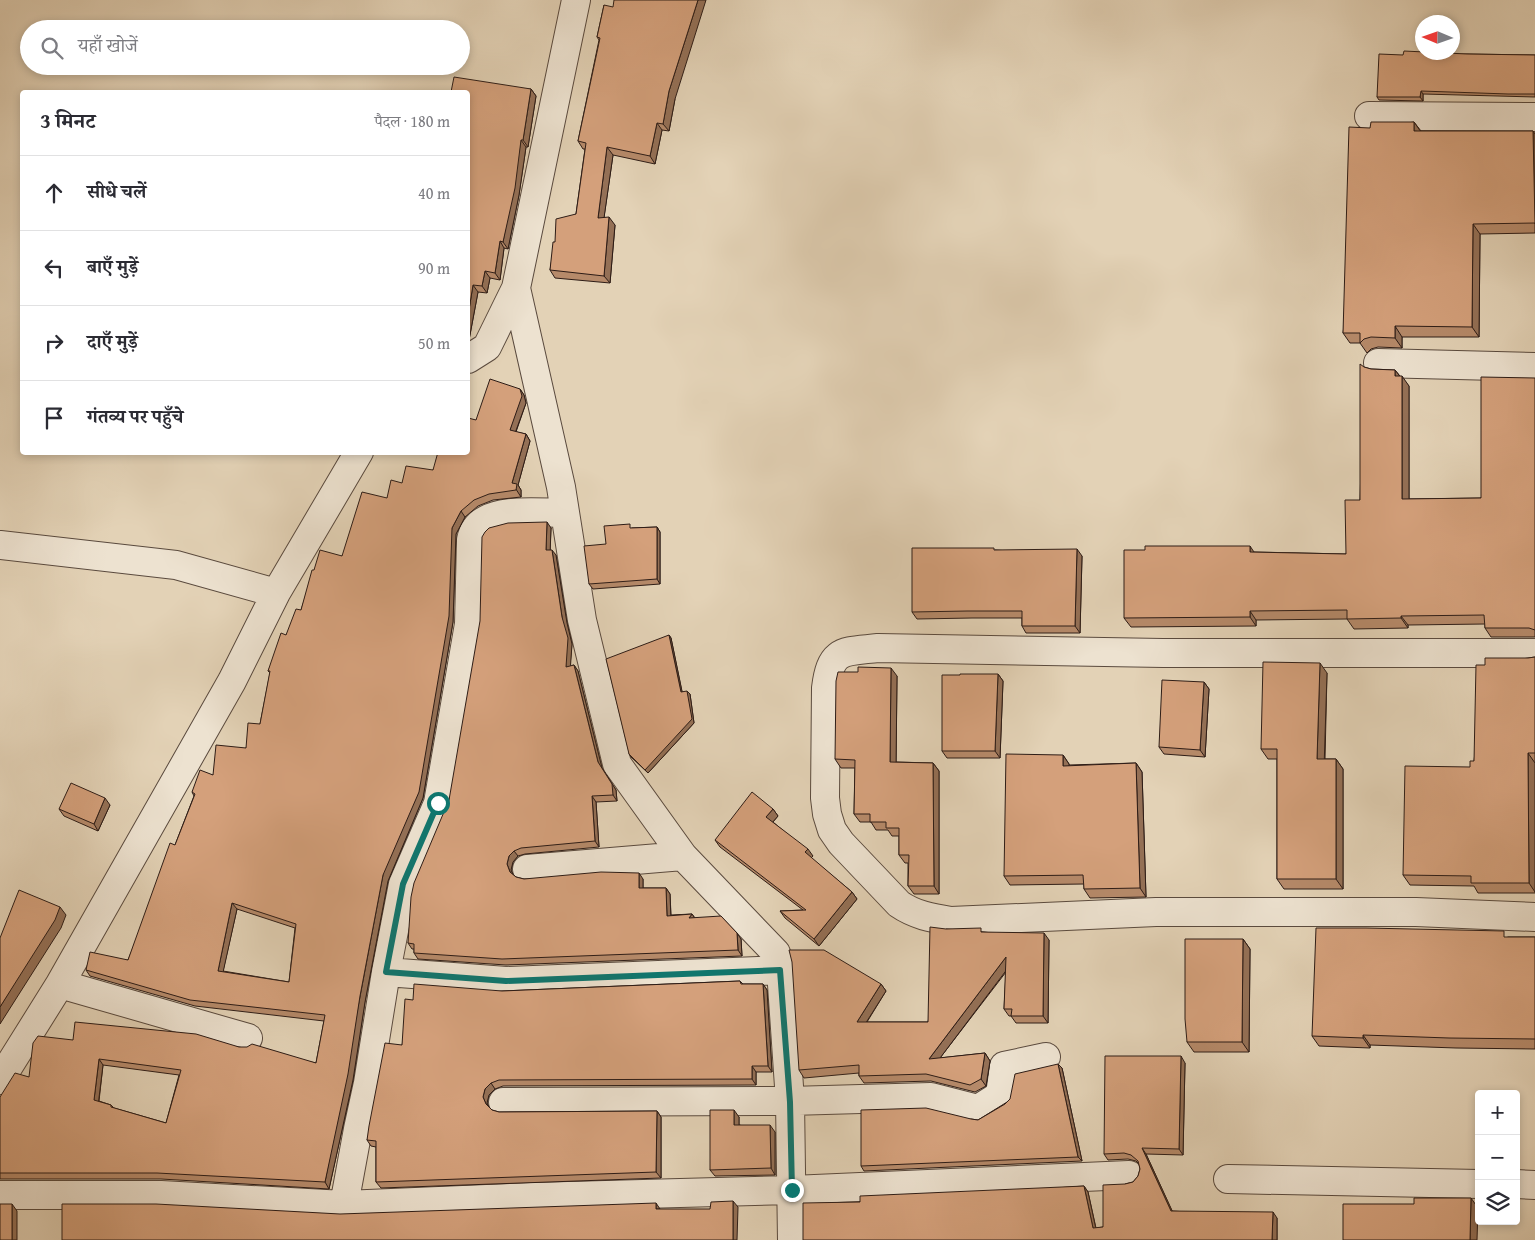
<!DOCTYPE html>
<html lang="hi">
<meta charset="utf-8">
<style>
body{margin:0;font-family:"Gentium Book Plus","Noto Serif Devanagari",serif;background:#f7f7f7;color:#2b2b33}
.controls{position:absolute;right:15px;bottom:15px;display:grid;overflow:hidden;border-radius:5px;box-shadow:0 2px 8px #0003}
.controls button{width:45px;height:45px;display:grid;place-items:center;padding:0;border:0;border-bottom:1px solid #e1e1e2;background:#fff;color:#2b2b33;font:25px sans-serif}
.compass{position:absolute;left:1415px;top:15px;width:45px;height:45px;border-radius:50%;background:#fff;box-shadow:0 2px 8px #0003;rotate:272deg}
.stop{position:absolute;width:15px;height:15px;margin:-11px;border:4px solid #0f766e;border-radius:50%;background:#fff}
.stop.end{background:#0f766e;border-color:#fff;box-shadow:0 1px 5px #0008}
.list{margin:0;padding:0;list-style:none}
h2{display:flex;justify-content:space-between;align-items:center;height:65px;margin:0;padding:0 20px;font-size:21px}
h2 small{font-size:16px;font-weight:400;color:#7c7c81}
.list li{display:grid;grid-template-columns:32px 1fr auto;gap:15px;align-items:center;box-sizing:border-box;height:75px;padding:0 20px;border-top:1px solid #e1e1e2}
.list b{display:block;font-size:19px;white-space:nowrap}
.list em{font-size:16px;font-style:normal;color:#7c7c81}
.icon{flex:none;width:28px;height:28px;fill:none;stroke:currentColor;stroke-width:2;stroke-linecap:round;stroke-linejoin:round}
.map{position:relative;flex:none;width:1535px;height:1240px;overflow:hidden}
.search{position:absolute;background:#fff;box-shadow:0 2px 8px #0003;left:20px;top:20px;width:450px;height:55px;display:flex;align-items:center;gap:12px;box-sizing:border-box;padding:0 18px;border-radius:28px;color:#7c7c81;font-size:19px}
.panel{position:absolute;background:#fff;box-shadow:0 2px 8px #0003;left:20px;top:90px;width:450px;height:365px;border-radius:5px}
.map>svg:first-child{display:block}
</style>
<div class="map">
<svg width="1535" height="1240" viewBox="0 0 1535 1240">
<rect width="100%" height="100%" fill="#e3d2b6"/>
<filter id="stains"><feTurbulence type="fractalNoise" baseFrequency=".004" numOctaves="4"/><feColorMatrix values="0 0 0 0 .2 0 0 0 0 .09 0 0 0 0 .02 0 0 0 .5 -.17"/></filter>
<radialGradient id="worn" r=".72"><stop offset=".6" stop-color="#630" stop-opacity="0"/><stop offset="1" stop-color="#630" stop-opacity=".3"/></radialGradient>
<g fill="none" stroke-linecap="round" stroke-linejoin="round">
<defs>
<path id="minor" d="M1369,116L1535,117
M516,288L561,487L582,620L617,764L683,856L776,953L781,970L790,1101L792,1240
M468,359L487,347L516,288L576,0
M1378,363L1535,367
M0,545L176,565L276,593
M1535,653H1163L878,648C843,652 831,648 826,688L825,798L827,814L832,830L841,843L899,904C915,915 931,918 951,921L1156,912H1416L1535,917
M527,869L683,856
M386,972L403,884L438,803L469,624L471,540C478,504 536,513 564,513
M60,984L248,1038
M0,1080L60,984L232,681L276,593L359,452
M503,1102L790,1101L931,1097L978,1109L1000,1095L1004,1066L1046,1057
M1228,1179L1479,1184
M1516,1184L1535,1185
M0,1195H161L344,1205L531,1197L792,1190L1129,1175
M344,1205L358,1129L368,1083L386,972L506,981L781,970"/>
</defs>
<use href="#minor" stroke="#5a4a3e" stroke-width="30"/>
<use href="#minor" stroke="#ede2d0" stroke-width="28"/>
</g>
<path fill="#b68a6a" stroke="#2d1c16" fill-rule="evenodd" d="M604,5L675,99L669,131L662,130L655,164L613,155L604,217L615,225L610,283L555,278L550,270L555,242L576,214L585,149H583L578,141L599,40L597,37Z
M1467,54L1535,55V97L1423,94V101L1379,100L1377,97L1403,55Z
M531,89L536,96L528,147H526L519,195L508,249L504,248L500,280L490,278L487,293L478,292L469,340L468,341V92Z
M1414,122L1421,131H1533L1535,134V233L1480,234L1479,337H1402V348L1378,347L1371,349L1367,353L1360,343H1350L1343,333L1370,128Z
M1364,367L1371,369L1395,370L1400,376L1409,386V499L1481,498L1535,378V637H1491L1485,628V624L1408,625V628L1354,629L1347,619L1256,620V626L1131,627L1124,618L1254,552L1346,554L1360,500Z
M520,389L524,395L526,403L516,432L526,434L530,441L518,485L521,490V497L493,500L478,506L465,517L456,534L453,622L423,798L388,881L365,1002L353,1080L329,1189L161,1179H0V1097L29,1077L73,1040L239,1047L316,1063L324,1021L195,1006L90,976L86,970L128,960L175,845L194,796L192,792L246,748L260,724L270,673L268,671L286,635L301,610L314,570L342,556L387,498L402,483L433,470L476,420ZM237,909L295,928L289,982L223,971ZM103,1065L179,1075L166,1123L114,1108L111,1105L99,1101Z
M657,527L660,532V584L593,589L589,584L606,544L632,528Z
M551,528L550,550L556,555L567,623L572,644L570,666L574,665L578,671L602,768L616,790L617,801L596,802L599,847L525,854L518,856L513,862L511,870L513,874L516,877L524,879H643V888H666L670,894L671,915L692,914L695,918L741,939L742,956L506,965L418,959L414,953V949H412L408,943L449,800Z
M995,550L1082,556L1080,633H1026L1022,626V618H972L917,619L912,612Z
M669,635L671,638L682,692L690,694L694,723L648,773L631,757L629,754Z
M1535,657V893H1478L1474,886L1410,885L1403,875L1474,761L1485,665L1528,658Z
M1327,673L1325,759H1336L1343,769V889H1284L1277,879V759H1268L1261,749Z
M998,674L1003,681L1000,758H947L942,751Z
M897,676L896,762L933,763L939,771V894H914L908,886V863H905L899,855V836H892L888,830H876L871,822H860L854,814L855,768H841L835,759Z
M1204,682L1209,689L1205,757L1164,754L1159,747Z
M1063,755L1069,764V765L1136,763L1142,772L1146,897L1090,898L1084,889V884L1010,885L1004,876Z
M110,805L98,831L64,816L59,809Z
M773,809L778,816L773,822L813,856L811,858L852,892L857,899L819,946L785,918L780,911L803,910L720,847L715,840Z
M946,929L984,932L1049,940L1048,1023H1016L1011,1016H1009L1004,1009L1006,972L940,1058L985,1053L990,1061L986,1086L975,1092L931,1081L864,1083L859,1076V1073L804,1078L799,1070L881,984L886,991L867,1022H928Z
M1508,937H1535V1049L1456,1048L1370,1045V1048L1319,1046L1312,1036Z
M1243,939L1250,949L1249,1052H1194L1187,1042Z
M740,981L743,984H763L767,990L772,1072H756V1085L503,1086L495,1089L489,1095L487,1103L489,1107L492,1110L499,1112L657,1111L661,1117V1178L381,1188L376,1182V1147L371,1146L367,1140L402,1045L413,1000L502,991Z
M1185,1063L1183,1155L1146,1154L1172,1211L1277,1218V1240H803L860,1202L1084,1186L1088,1192L1096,1228L1103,1227L1125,1184L1133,1182L1138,1176L1140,1169L1139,1164L1136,1161L1128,1159L1108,1160L1104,1154Z
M1062,1068L1082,1161L864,1171L861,1166L971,1119L978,1120Z
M739,1117V1125L775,1132V1175L715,1176L710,1170Z"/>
<path fill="#947056" stroke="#2d1c16" d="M698,0H706L675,99L669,131L663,124L669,91Z
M531,89L536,96L528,147L523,140Z
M1421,91L1423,94V101L1420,97Z
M1414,122L1421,132L1414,131Z
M657,123L662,130L655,164L650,156Z
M1533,131L1535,134V224V223Z
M521,140L526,147L519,195L508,249L503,242Z
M607,147L613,155L603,225L598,218Z
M609,217L615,225L610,283L604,276Z
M1473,224L1480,234L1479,337L1472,327Z
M500,241L504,248L500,280L495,273Z
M485,271L490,278L487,293L482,286Z
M473,285L478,292L469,340L468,337V316Z
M1395,326L1402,337V348L1395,338Z
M1395,370L1402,379L1395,376Z
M1402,376L1409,386V508L1402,499Z
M520,389L524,395L526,403L514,436L510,430Z
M526,434L530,441L518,485L521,490V497L512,483Z
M461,511L465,517L456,534L453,622L423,798L388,881L365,1002L353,1080L329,1189L325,1182L383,875L452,528Z
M547,522L551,528L550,556L546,550Z
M657,527L660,532V584L657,579Z
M1250,546L1256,555L1250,552Z
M1077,549L1082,556L1080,633L1075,626Z
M552,550L556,555L567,623L572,644L570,673L566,667L562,617Z
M1250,611L1256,620V626L1250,617Z
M1401,616L1408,625V628L1401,618Z
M669,635L671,638L683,696L681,692Z
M1320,663L1327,673L1324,769L1317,759Z
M574,665L578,671L602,768L616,790L617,801L613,795L598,762Z
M891,668L897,676L896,770L890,762Z
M998,674L1003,681L1000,758L995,751Z
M1204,682L1209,689L1205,757L1200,750Z
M687,691L690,694L694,723L648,773L645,770Z
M1528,753L1535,763V892L1529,883Z
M1063,755L1069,764V774L1063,766Z
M1336,759L1343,769V889L1336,879Z
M933,763L939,771V894L934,886Z
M1136,763L1142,772L1146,897L1140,888Z
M592,796L596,802L599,847L595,841Z
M105,798L110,805L98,831L94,824Z
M773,809L778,816L771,824L766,817Z
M808,849L813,856L810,859L805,852Z
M514,851L518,856L513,862L511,870L514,877L510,872L507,864L509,856Z
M639,873L643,879V894L639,888Z
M666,888L670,894L671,921L667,916Z
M852,892L857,899L819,946L814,939Z
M232,903L237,909L222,977L218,971Z
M60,907L66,915L61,928L0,1024V1007Z
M692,914L696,920L689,918Z
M737,933L741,939L742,956L738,950Z
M1044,933L1049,940L1048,1023L1043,1016Z
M1243,939L1250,949L1249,1052L1242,1042Z
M1006,957L1011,964L934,1066L929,1059Z
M763,984L767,990L772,1072L768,1066Z
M881,984L886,991L862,1029L857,1022Z
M1363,1035L1370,1045V1048L1363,1038Z
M985,1053L990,1061L986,1086L981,1079Z
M1181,1056L1185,1063L1183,1155L1179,1149Z
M99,1059L103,1065L98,1106L94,1100Z
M1058,1064L1062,1068L1082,1161L1078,1157Z
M752,1066L756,1072V1085L752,1079Z
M491,1083L495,1089L489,1095L487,1103L490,1110L486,1104L483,1097L485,1089Z
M734,1110L739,1117V1132L734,1125Z
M657,1111L661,1117V1178L656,1172Z
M770,1125L775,1132V1175L771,1168Z
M1142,1148L1146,1154L1175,1217L1171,1211Z
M1084,1186L1088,1192L1097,1234L1093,1228Z
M1471,1198L1478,1208L1477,1240H1470Z
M733,1201L738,1207L737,1240H733Z
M656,1203L660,1209H656Z
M12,1204L17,1211V1240H12Z
M1273,1212L1277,1218V1240H1272Z"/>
<path fill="#d4a07b" stroke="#2d1c16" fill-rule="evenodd" d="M614,0H698L669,91L663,124L657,123L650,156L607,147L598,218L609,217L604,276L550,270L553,242H555L556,219L576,214L586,143L578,141L600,38L597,37L604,5L613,7Z
M330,26L369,28V29H330Z
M1404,51L1467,54L1535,55V94H1508L1421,91L1420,97H1377L1379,54L1403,55Z
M454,77L531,89L523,140H521L515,188L503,242L500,241L495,273L485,271L482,286L473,285L468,316V92H451Z
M1371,122H1414V131H1533L1535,223L1473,224L1472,327L1395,326V338L1371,337L1364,339L1360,343V333H1343L1349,127L1370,128Z
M1360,364L1364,367L1371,369L1395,370V376H1402V499L1481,498V377L1535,378V630L1529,628H1485L1484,615L1401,616V618L1347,619V610L1250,611V617L1124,618V550H1145V546H1250V552L1346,554L1345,500H1360Z
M490,379L520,389L522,396L510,430L526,434L512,483L517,484L516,490L489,494L474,500L461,511L452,528L449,616L419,792L383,875L360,996L348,1074L325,1182L157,1173H0V1097L15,1073L29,1077L33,1043L38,1036L73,1040L75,1022L196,1034L239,1047H247L252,1044L316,1063L325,1015L190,1000L86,970L90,952L128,960L170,843L175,845L195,794L192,792L200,770L213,775L216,745L246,748L248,723L260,724L270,671H268L281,633L286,635L296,609L301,610L312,570H314L320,550L342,556L362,492L387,498L391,480L402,483L406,466L433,470L438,452H468V418L476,420ZM232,903L296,924L289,982L218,971ZM99,1059L181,1070L166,1123L111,1107V1105L94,1100Z
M547,522L546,550H552L562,617L568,638L566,667L574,665L598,762L612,784L613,795L592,796L595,841L521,848L514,851L509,856L507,864L510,872L516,877L524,879L601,872L639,873V888H666L667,916L692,914L689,918L721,916L737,933L738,950L502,959L414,953V944L408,943L411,897L414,883L449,800L480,621L482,537L485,532L489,528L508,523Z
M630,524V528L657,527V579L589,584L584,546L606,544L604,526Z
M912,548H994V550L1077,549L1075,626H1022V611H967L912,612Z
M669,635L681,692L687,691L692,719L645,770L629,754L606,659Z
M1535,657V753H1528L1529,883H1471V876L1403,875L1405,766L1470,767V761H1474L1476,665H1485V658H1528Z
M1263,662L1320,663L1317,759H1336V879H1277V749H1261Z
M858,667L891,668L890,762L933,763L934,886H908L909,855H899V828H886V822H870V814H854L855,760L835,759L836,681L838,672H858Z
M960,674H998L995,751H942V675H960Z
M1162,680L1204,682L1200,750L1159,747Z
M1006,754L1063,755V766L1136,763L1140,888L1084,889L1083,875L1004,876Z
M71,783L105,798L94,824L59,809Z
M752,792L773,809L766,817L808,849L805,852L852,892L814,939L780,911L806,910L715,840Z
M19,890L60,907L55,920L0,1007V938Z
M930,927L946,929L981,928V932L1044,933L1043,1016H1011L1012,1009H1004L1006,957L929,1059L985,1053L981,1079L970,1085L926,1074L859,1076V1065L799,1070L792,962L789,950H824L881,984L857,1022H928Z
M1316,928H1366L1504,931V937H1535V1039L1449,1038L1363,1035V1038L1312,1036Z
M1185,939H1243L1242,1042H1187L1185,1019Z
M740,981L741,984H763L768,1066H752V1079L499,1080L491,1083L485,1089L483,1097L486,1104L492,1110L499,1112L657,1111L656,1172L376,1182V1141L367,1140L369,1126L385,1043L402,1045L405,999L413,1000L414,984L502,991Z
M1105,1056H1181L1179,1149L1142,1148L1171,1211L1273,1212L1272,1240H803V1203L860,1202V1196L1084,1186L1093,1228L1103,1227V1185L1125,1184L1133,1182L1138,1176L1140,1169L1138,1161L1131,1155L1124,1153L1104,1154Z
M1058,1064L1078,1157L861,1166V1110L926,1108L971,1119L978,1120L1005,1104L1010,1099L1015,1074Z
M710,1110H734V1125H770L771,1168L710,1170Z
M1414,1198H1471L1470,1240H1343V1204H1414Z
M733,1201V1240H62V1204H156L340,1214L656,1203V1209H710L711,1202Z
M0,1204H12V1240H0Z"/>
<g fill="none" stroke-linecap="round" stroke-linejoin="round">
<path stroke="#0f766e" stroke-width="6" d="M438,803L403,884L386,972L506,981L780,970L790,1102L792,1190"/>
</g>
<rect width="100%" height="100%" filter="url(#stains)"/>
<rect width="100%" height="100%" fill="url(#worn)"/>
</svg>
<div class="controls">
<button>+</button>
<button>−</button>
<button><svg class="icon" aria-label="layers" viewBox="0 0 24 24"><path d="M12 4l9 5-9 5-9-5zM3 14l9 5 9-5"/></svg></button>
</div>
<svg class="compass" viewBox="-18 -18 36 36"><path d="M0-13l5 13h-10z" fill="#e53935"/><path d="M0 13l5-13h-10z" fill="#7c7c81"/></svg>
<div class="stop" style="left:438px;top:803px"></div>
<div class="stop end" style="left:792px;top:1190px"></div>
<div class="search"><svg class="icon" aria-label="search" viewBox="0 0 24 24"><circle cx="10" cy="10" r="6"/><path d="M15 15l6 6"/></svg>यहाँ खोजें</div>
<section class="panel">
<h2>3 मिनट<small>पैदल · 180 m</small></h2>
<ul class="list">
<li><svg class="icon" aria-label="ahead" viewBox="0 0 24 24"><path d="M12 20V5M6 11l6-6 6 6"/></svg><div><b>सीधे चलें</b></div><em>40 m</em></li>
<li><svg class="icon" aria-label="left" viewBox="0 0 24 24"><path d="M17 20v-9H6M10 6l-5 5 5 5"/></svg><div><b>बाएँ मुड़ें</b></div><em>90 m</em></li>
<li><svg class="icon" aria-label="right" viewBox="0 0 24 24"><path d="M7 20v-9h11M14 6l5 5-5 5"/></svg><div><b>दाएँ मुड़ें</b></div><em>50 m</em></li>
<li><svg class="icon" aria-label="arrive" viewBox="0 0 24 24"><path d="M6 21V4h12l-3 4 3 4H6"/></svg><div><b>गंतव्य पर पहुँचे</b></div></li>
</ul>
</section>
</div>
